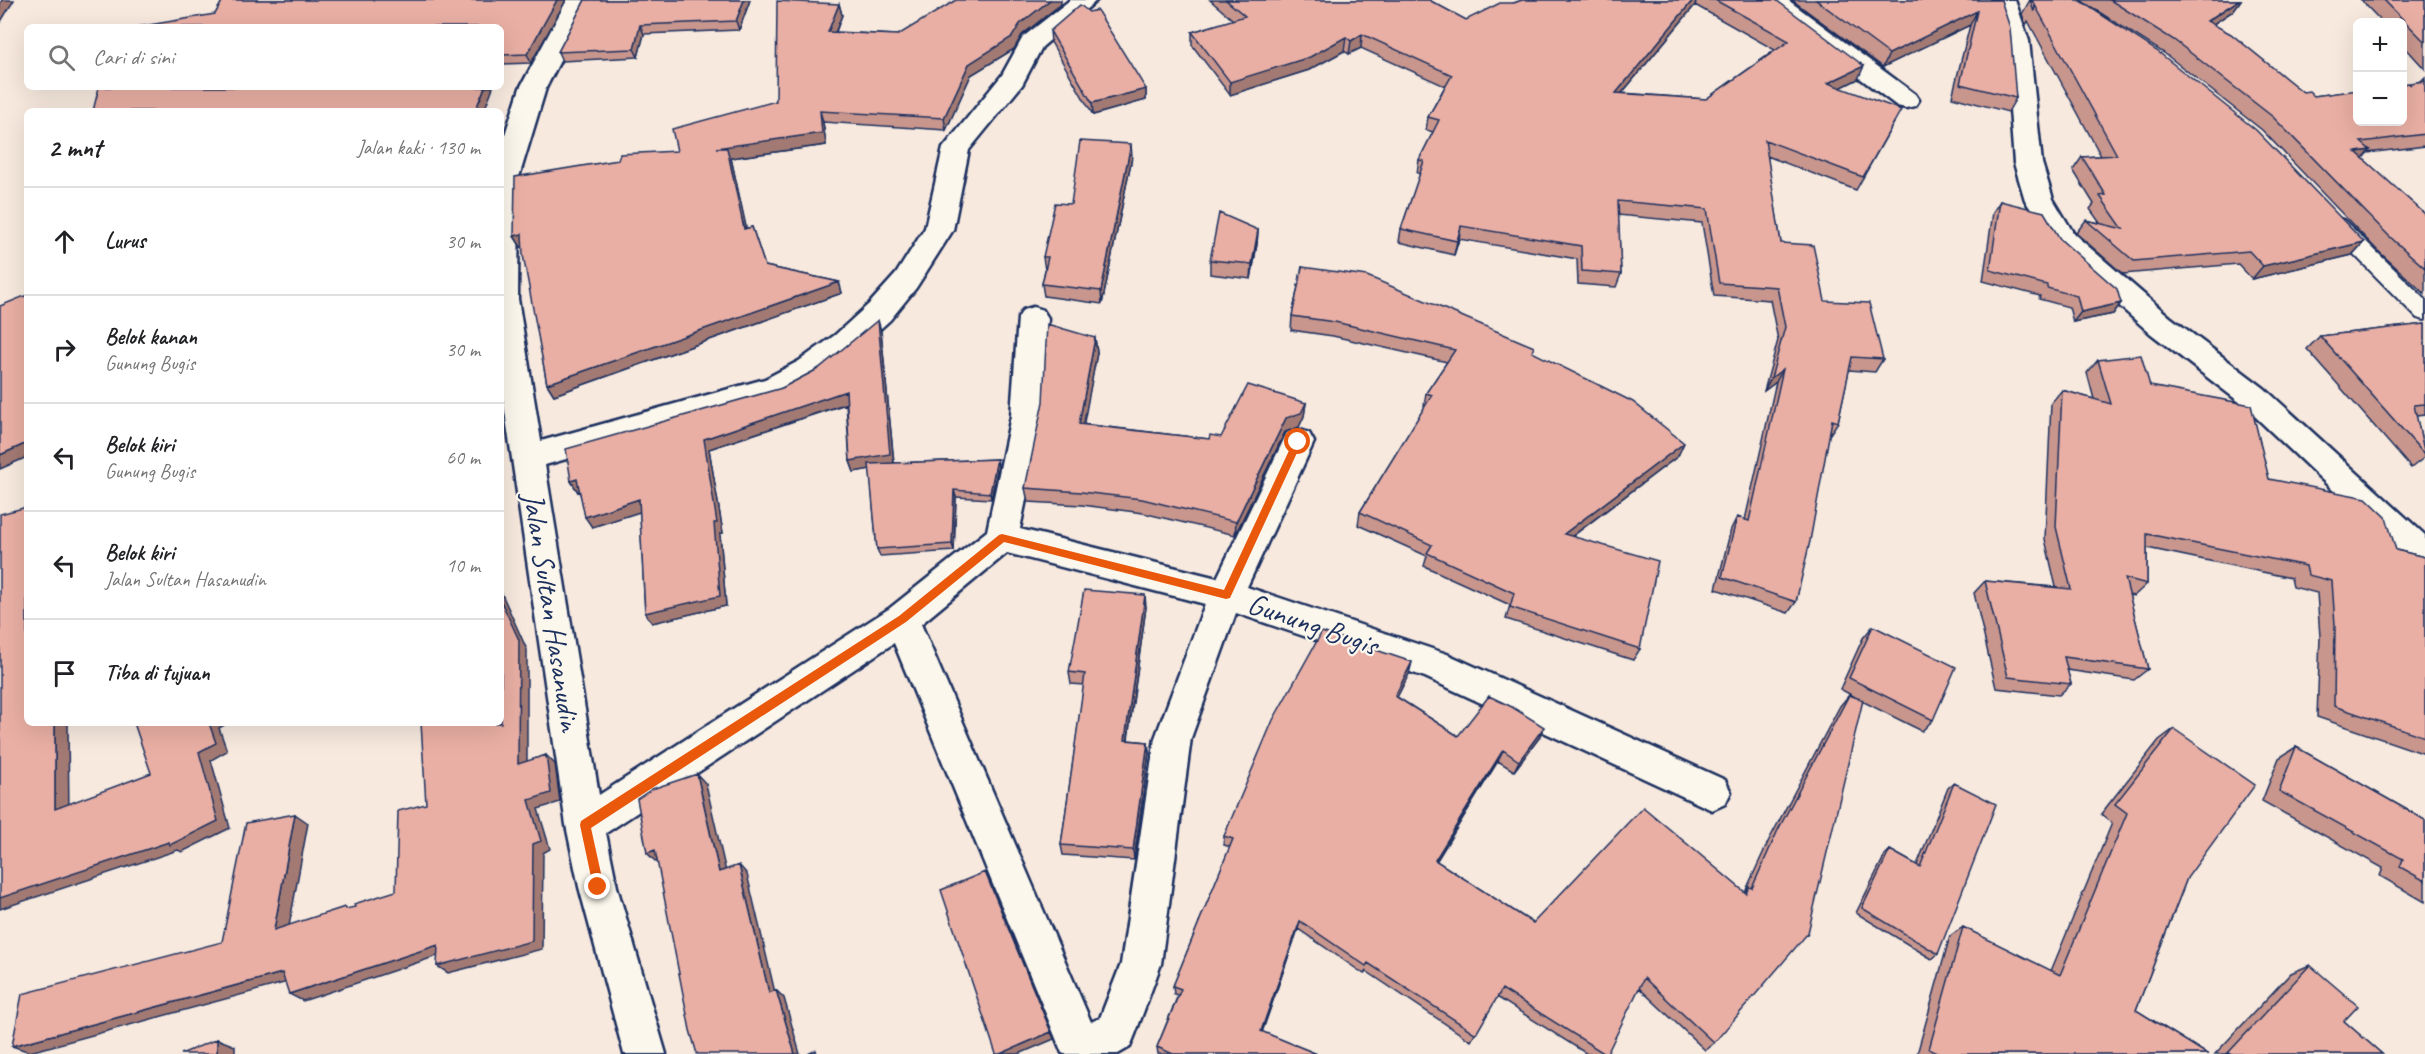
<!DOCTYPE html>
<html lang="id">
<meta charset="utf-8">
<style>
body{margin:0;font-family:Caveat,sans-serif;background:#f6f6f6;color:#202124}
.controls{position:absolute;right:18px;top:18px;display:grid;overflow:hidden;border-radius:9px;box-shadow:0 6px 24px #0002}
.controls button{width:54px;height:54px;display:grid;place-items:center;padding:0;border:0;border-bottom:2px solid #e0e0e0;background:#fff;color:#202124;font:30px sans-serif}
.stop{position:absolute;width:18px;height:18px;margin:-14px;border:4px solid #ea580c;border-radius:50%;background:#fff}
.stop.end{background:#ea580c;border-color:#fff;box-shadow:0 2px 6px #0008}
.list{margin:0;padding:0;list-style:none}
h2{display:flex;justify-content:space-between;align-items:center;height:78px;margin:0;padding:0 24px;font-size:26px}
h2 small{font-size:20px;font-weight:400;color:#757577}
.list li{display:grid;grid-template-columns:39px 1fr auto;gap:18px;align-items:center;box-sizing:border-box;height:108px;padding:0 24px;border-top:2px solid #e0e0e0}
.list b{display:block;font-size:22px;white-space:nowrap}
.list p{margin:0;font-size:20px;white-space:nowrap;color:#757577}
.list em{font-size:20px;font-style:normal;color:#757577}
.icon{flex:none;width:33px;height:33px;fill:none;stroke:currentColor;stroke-width:2;stroke-linecap:round;stroke-linejoin:round}
.map{position:relative;flex:none;width:2425px;height:1054px;overflow:hidden}
.search{position:absolute;background:#fff;box-shadow:0 6px 24px #0002;left:24px;top:24px;width:480px;height:66px;display:flex;align-items:center;gap:15px;box-sizing:border-box;padding:0 21px;border-radius:9px;color:#757577;font-size:22px}
.panel{position:absolute;background:#fff;box-shadow:0 6px 24px #0002;left:24px;top:108px;width:480px;height:618px;border-radius:9px}
.map>svg:first-child{display:block}
</style>
<div class="map">
<svg width="2425" height="1054" viewBox="0 0 2425 1054">
<rect width="100%" height="100%" fill="#f7e9de"/>
<filter id="ink" filterUnits="userSpaceOnUse"><feTurbulence type="fractalNoise" baseFrequency=".0167" numOctaves="2"/><feDisplacementMap in="SourceGraphic" scale="12" xChannelSelector="R" yChannelSelector="G"/><feConvolveMatrix kernelMatrix="1 2 1 2 8 2 1 2 1" color-interpolation-filters="sRGB"/></filter>
<g filter="url(#ink)">
<g fill="none" stroke-linecap="round" stroke-linejoin="round">
<defs>
<path id="service" d="M2337,218L2344,220L2425,299V320L2417,318L2330,230L2327,225L2330,220Z"/>
<path id="minor" d="M567,0H591L546,88L519,177L518,299L541,441L765,379L799,361L835,335L869,304L896,274L925,228L943,148L1002,75L1023,37L1070,0H1097L1042,47L1022,85L969,150L953,230L916,288L890,320L857,350L821,378L785,397L545,465L599,795L890,608L987,531L1011,416L1018,318L1023,310L1033,307L1043,310L1048,318L1043,416L1020,529L1217,578L1287,433L1298,429L1309,433L1314,442L1247,587L1447,654L1725,780L1731,792L1725,804L1712,810L1699,804L1425,677L1236,613L1191,738L1161,964L1136,1032L1130,1047L1118,1054H1065L1062,1053L894,643L606,833L617,887L666,1054H624L579,887L566,825L501,384V147L520,88ZM1007,553L1205,604L1155,738L1121,964L1100,1018L1091,1022L921,624Z
M1760,0H1788L1915,94L1919,100L1915,106L1906,108L1897,106L1763,5Z
M1991,0H2015L2029,41L2042,163L2053,199L2074,234L2170,317L2264,388L2425,535V570L2413,566L2242,404L2150,333L2054,248L2025,200L2014,163L2005,41Z"/>
</defs>
<use href="#service" stroke="#1b2f5e" stroke-width="4"/>
<use href="#minor" stroke="#1b2f5e" stroke-width="5"/>
<use href="#service" fill="#fbf7ec" fill-rule="evenodd"/>
<use href="#minor" fill="#fbf7ec" fill-rule="evenodd"/>
</g>
<path fill="#c8968d" stroke="#1b2f5e" stroke-width="1.5" fill-rule="evenodd" d="M223,0H566L531,63L502,64L501,68V27L215,14Z
M585,0H750L739,30L644,34L638,57L562,61L558,52Z
M1210,0H1429L1466,20L1522,0H1776L1858,79L1840,88L1894,123L1856,190L1767,156L1781,243L1825,301L1883,359L1875,372L1849,370L1838,422L1830,434H1829L1796,602L1788,613L1716,589L1731,529L1737,517L1745,520L1776,382L1764,391L1778,340L1770,300L1714,296L1702,223L1618,215L1621,274L1616,287L1578,284L1577,259L1459,239L1454,255L1399,242L1401,229L1420,174L1417,173L1419,160L1433,132L1426,130L1428,117L1445,86L1361,48L1349,54L1344,51L1309,70L1230,95L1192,45V32L1233,20ZM1695,5L1775,50L1706,99L1622,93Z
M1792,0H2001L2016,98L2008,112L1952,97L1970,25L1883,67Z
M2030,0L2031,1L2032,0L2364,242L2352,255L2252,279L2238,264L2123,274L2076,233L2086,220L2100,223L2090,209L2094,204L2073,170L2082,157L2101,156L2028,21L2026,25L2022,14Z
M2080,0H2241L2233,11L2213,24L2303,92L2314,96L2409,84L2421,81L2425,77V146L2367,153L2362,158L2425,214V294L2376,249L2262,130L2164,53Z
M2361,0H2425V69L2403,45V22H2382Z
M839,4L842,15L836,32L898,35L1061,4L1022,35L1014,49L971,75L946,130L823,122L826,145L731,158L746,229L752,227L765,266L839,282L842,293L554,395L547,384L523,247H521L514,236L677,151L776,101Z
M1050,31L1146,89V100L1093,115L1051,42Z
M1132,157L1102,304L1044,296L1042,284L1045,270L1043,257L1071,204Z
M2000,201L2060,239L2121,303L2113,314L2073,322L2069,307L2039,299L2040,296L1983,281L1993,212Z
M1258,230L1257,244L1251,279L1210,274V260Z
M1302,267L1532,352L1678,456L1573,536L1640,649L1633,660L1506,619L1510,605L1424,566L1427,556L1358,525L1360,512L1425,407L1424,406L1426,393L1447,362L1333,336L1291,330L1292,316Z
M2425,324V415L2416,416L2425,452V457L2411,468L2307,349L2320,336Z
M881,331L894,463L997,459L998,466L991,499L956,497L954,551L880,556L877,549L870,469L854,472L850,461L846,404L709,449L723,533L720,534L726,606L652,623L645,613L640,511L592,527L579,491L578,492L571,481L782,388L818,369Z
M1095,338L1097,353L1083,424L1209,439L1221,437L1306,403L1304,416L1299,427L1285,432L1235,535L1143,513L1082,505L1028,502L1025,488Z
M2098,360L2150,386L2269,479L2396,550L2425,557V754L2317,717L2320,637L2317,593L2293,587L2291,578L2147,548V584L2134,596L2129,595L2148,669L2134,680L2067,670L2071,684L2059,695L1996,688L1974,593L1985,581L2056,587L2045,539L2051,403L2062,390L2094,399L2087,373Z
M1146,607L1128,740L1148,742L1149,753L1134,860L1063,855L1061,845L1084,685L1071,684L1069,672Z
M1873,626L1933,720L1922,731L1862,701L1714,1043L1705,1050L1639,988L1605,1054H1587L1497,997L1471,1041L1366,971L1364,974L1298,929L1262,1032L1317,1054H1158L1157,1047L1178,995L1174,994L1173,986L1230,847L1224,845V836L1409,674L1397,697L1458,736L1539,738L1514,771L1498,761L1436,861L1533,923L1744,892L1746,890L1769,840L1840,706L1849,695L1855,697L1840,689L1863,638Z
M2174,729L2187,878L2136,1010L2207,1054H1917L1950,936L1963,927L2051,971L2112,823L2101,814L2159,740Z
M2296,747L2425,820V902L2380,876L2383,868L2262,801L2279,758Z
M1954,783L1938,954L1932,959L1856,913L1885,855L1890,850L1917,865L1948,788Z
M2310,965L2344,1021L2382,1054H2215L2291,973Z"/>
<path fill="#a37a73" stroke="#1b2f5e" stroke-width="1.5" d="M2,0H14L0,23V4Z
M557,0H566L531,63L527,54Z
M744,0H750L739,30L736,21Z
M1050,0H1061V4L1022,35L1014,49L971,75L946,130L944,118L969,64Z
M1693,0H1697L1695,5L1611,106L1616,93Z
M2239,0H2241L2233,11L2198,34L2207,21Z
M839,4L842,15L831,43L828,32Z
M1977,11L1970,25L1883,67L1889,54Z
M640,25L644,34L638,57L634,49Z
M1362,34L1361,48L1349,54L1351,41Z
M1346,37L1344,51L1309,70L1230,95V82Z
M1864,66L1858,79L1822,97L1828,83Z
M485,87H493L484,111H475Z
M1146,89V100L1093,115L1092,103Z
M820,111L823,122L826,145L731,158L749,240L716,148Z
M1131,144L1132,157L1102,304L1101,291Z
M2370,150L2358,164L2356,152Z
M1461,226L1459,239L1454,255L1457,241Z
M1258,230L1257,244L1251,279L1252,264Z
M522,234L528,245L521,247L514,236Z
M2364,242L2352,255L2252,279L2263,266Z
M839,282L842,293L554,395L547,384Z
M2121,303L2113,314L2073,322L2081,312Z
M878,320L881,331L894,465L854,472L850,461Z
M1095,338L1097,353L1081,438L1079,424Z
M1783,369L1776,382L1764,391L1771,378Z
M846,391L850,402L709,449L723,533L720,534L726,606L652,623L645,613L704,439Z
M1306,403L1304,416L1299,427L1285,432L1235,535L1236,522L1286,418Z
M27,443V457L0,469V455Z
M1684,443L1678,456L1559,546L1564,534Z
M997,459L998,466L991,499L990,493Z
M577,479L584,490L578,492L571,481Z
M954,490L956,497L954,551L952,544Z
M639,499L646,510L592,527L585,517Z
M501,592L527,650V773L518,764L501,601Z
M1145,595L1146,607L1126,751L1125,740Z
M1412,662L1409,674L1392,707L1395,696Z
M55,723H68L69,817L55,809Z
M209,723H228L219,728L227,751L211,760L230,828L182,852L178,850L0,909V898L199,752Z
M1544,727L1539,738L1514,771L1519,761Z
M1148,742L1149,753L1134,860L1133,850Z
M1503,750L1498,761L1431,870L1435,860Z
M546,755L555,764L560,802L538,809L550,849L543,853L542,949L448,973L437,966L533,844L529,800Z
M697,774L706,784L728,881L719,872Z
M295,814L308,823L287,937L274,930Z
M655,850L664,860L656,862L647,853Z
M739,865L747,874L777,1001L769,993Z
M1300,921L1298,929L1260,1038L1261,1031Z
M438,945L449,952L303,1001L289,994Z
M282,973L295,980L30,1052L12,1046Z
M776,990L784,998L800,1054H795Z
M1051,1032L1054,1039L1019,1054H1000Z
M217,1039L235,1046V1054H217Z"/>
<path fill="#e9afa4" stroke="#1b2f5e" stroke-width="1.5" d="M223,0H557L527,54L501,55V27H137L215,14Z
M585,0H744L736,21L640,25L634,49L558,52Z
M956,0H1050L1020,24L1012,37L969,64L944,118L820,111L822,133L716,148H727L744,229L752,227L765,266L839,282L547,384L523,255L522,234L514,236L515,177L618,160L620,154L677,151L672,129L776,101L777,1L839,4L828,32L898,35Z
M1226,0H1429L1466,20L1500,3H1514L1522,0H1693L1616,93L1706,99L1789,41L1715,0H1776L1864,66L1828,83L1901,110L1863,177L1765,140L1781,243L1813,245L1825,301L1869,303L1883,359L1852,357L1838,422L1832,420L1810,541L1796,602L1722,577L1737,517L1749,521L1783,369L1771,378L1785,327L1777,287L1719,283L1707,209L1618,201L1621,274L1582,271L1581,246L1461,226L1457,241L1401,229L1424,161L1419,160L1439,120L1428,117L1452,75L1362,34L1351,41L1346,37L1310,57L1230,82L1192,32L1245,16Z
M1816,0H2001L2010,28L2016,98L1960,84L1977,11L1889,54Z
M2030,0L2033,2L2032,0H2079L2157,51L2256,130L2364,242L2263,266L2249,251L2134,261L2086,220L2123,229L2100,196L2106,195L2082,157L2117,155L2035,5L2034,12Z
M2110,0H2239L2207,21L2231,34L2303,92L2309,91L2314,96L2358,90V122H2403V84L2408,83L2411,85L2409,83L2425,81V134L2361,142L2370,150L2356,152L2425,214V268L2389,236L2273,117L2174,40Z
M2384,0H2425V42Z
M1080,5L1089,12L1097,10L1146,89L1092,103L1050,31Z
M99,87H485L475,111H93Z
M1080,141L1131,144L1101,291L1042,284L1048,257H1043L1055,203L1071,204Z
M2000,201L2044,212L2060,239L2117,289L2121,303L2081,312L2077,296L2047,288V285L1990,270Z
M1219,213L1258,230L1252,264L1210,260Z
M1302,267L1367,276L1534,347L1532,352L1633,402L1684,443L1564,534L1658,561L1640,649L1510,607L1514,593L1427,553L1432,545L1360,512L1432,395L1426,393L1455,350L1335,322L1292,316Z
M27,295V443L0,455V306Z
M878,320L890,454L850,461L846,391L704,439L717,523H714L720,596L645,613L639,499L585,517L577,479L571,481L566,449L782,388L818,369Z
M1047,324L1095,338L1079,424L1209,439L1210,435L1221,437L1248,385L1306,403L1301,413L1286,418L1236,522L1142,499L1081,492L1025,488L1043,402Z
M2425,324V404L2414,405L2425,455L2320,336Z
M2141,355L2150,386L2251,405L2269,479L2366,498L2386,517L2396,550L2425,557V737L2334,706L2335,625L2332,581L2308,575L2306,566L2147,534V584L2125,578L2148,669L2064,657L2071,684L2008,677L1985,581L2071,589L2056,527L2062,390L2111,404L2098,360Z
M997,459L990,493L954,490L952,544L877,549L869,464Z
M27,507V723H55V809L151,773L134,723H209L216,743L199,752L218,821L170,845L169,842L0,898V514Z
M1084,590L1145,595L1125,740L1148,742L1133,850L1061,845L1085,674L1069,672Z
M501,601L519,640L518,764L546,755L551,793L529,800L541,841L533,844L532,941L437,966L438,945L289,994L282,973L12,1046L22,994L222,942L246,823L295,814L274,930L345,907L346,909L355,907L354,904L396,891L398,811L426,804L421,723H501Z
M1873,626L1956,667L1933,720L1849,678Z
M1322,632L1412,662L1395,696L1458,736L1489,696L1512,707L1544,727L1519,761L1503,750L1435,860L1533,923L1643,807L1746,893L1749,887L1752,888L1778,830L1849,695L1863,700L1808,933L1714,1043L1644,978L1607,1054H1605L1502,989L1476,1034L1368,963L1366,966L1300,921L1261,1031L1317,1054H1173L1157,1047L1181,989L1173,986L1233,839L1224,836L1273,720Z
M2174,729L2255,785L2187,878L2136,1010L2207,1054H1939L1929,1049L1963,927L2060,975L2127,813L2115,804Z
M2296,747L2425,820V881L2400,867L2403,859L2279,791Z
M697,774L719,872L739,865L769,993L776,990L795,1054H697L690,1030L655,850L647,853L637,799L652,789Z
M1954,783L1996,804L1938,954L1862,908L1890,850L1920,867Z
M985,872L1051,1032L1000,1054H996L941,890Z
M2310,965L2358,1006L2344,1021L2382,1054H2227Z
M217,1039V1054H181Z
M816,1050L817,1054H808Z"/>
</g>
<path fill="#ea580c" d="M1298,438L1302,442L1230,598L1226,599L1004,542L906,622L591,828L604,887L598,893L594,891L580,825L581,821L899,616L999,535L1002,534L1224,590L1293,442Z"/>
<g text-anchor="middle" dominant-baseline="central" stroke-width="4.5" stroke-linejoin="round" paint-order="stroke">
<g font-size="30" fill="#1b2f5e" stroke="#fbf7ec">
<text transform="translate(552 612) rotate(81)">Jalan Sultan Hasanudin</text>
<text transform="translate(1313 624) rotate(19)">Gunung Bugis</text>
</g>
</g>
</svg>
<div class="controls">
<button>+</button>
<button>−</button>
</div>
<div class="stop" style="left:1298px;top:442px"></div>
<div class="stop end" style="left:598px;top:887px"></div>
<div class="search"><svg class="icon" aria-label="search" viewBox="0 0 24 24"><circle cx="10" cy="10" r="6"/><path d="M15 15l6 6"/></svg>Cari di sini</div>
<section class="panel">
<h2>2 mnt<small>Jalan kaki · 130 m</small></h2>
<ul class="list">
<li><svg class="icon" aria-label="ahead" viewBox="0 0 24 24"><path d="M12 20V5M6 11l6-6 6 6"/></svg><div><b>Lurus</b></div><em>30 m</em></li>
<li><svg class="icon" aria-label="right" viewBox="0 0 24 24"><path d="M7 20v-9h11M14 6l5 5-5 5"/></svg><div><b>Belok kanan</b><p>Gunung Bugis</p></div><em>30 m</em></li>
<li><svg class="icon" aria-label="left" viewBox="0 0 24 24"><path d="M17 20v-9H6M10 6l-5 5 5 5"/></svg><div><b>Belok kiri</b><p>Gunung Bugis</p></div><em>60 m</em></li>
<li><svg class="icon" aria-label="left" viewBox="0 0 24 24"><path d="M17 20v-9H6M10 6l-5 5 5 5"/></svg><div><b>Belok kiri</b><p>Jalan Sultan Hasanudin</p></div><em>10 m</em></li>
<li><svg class="icon" aria-label="arrive" viewBox="0 0 24 24"><path d="M6 21V4h12l-3 4 3 4H6"/></svg><div><b>Tiba di tujuan</b></div></li>
</ul>
</section>
</div>
